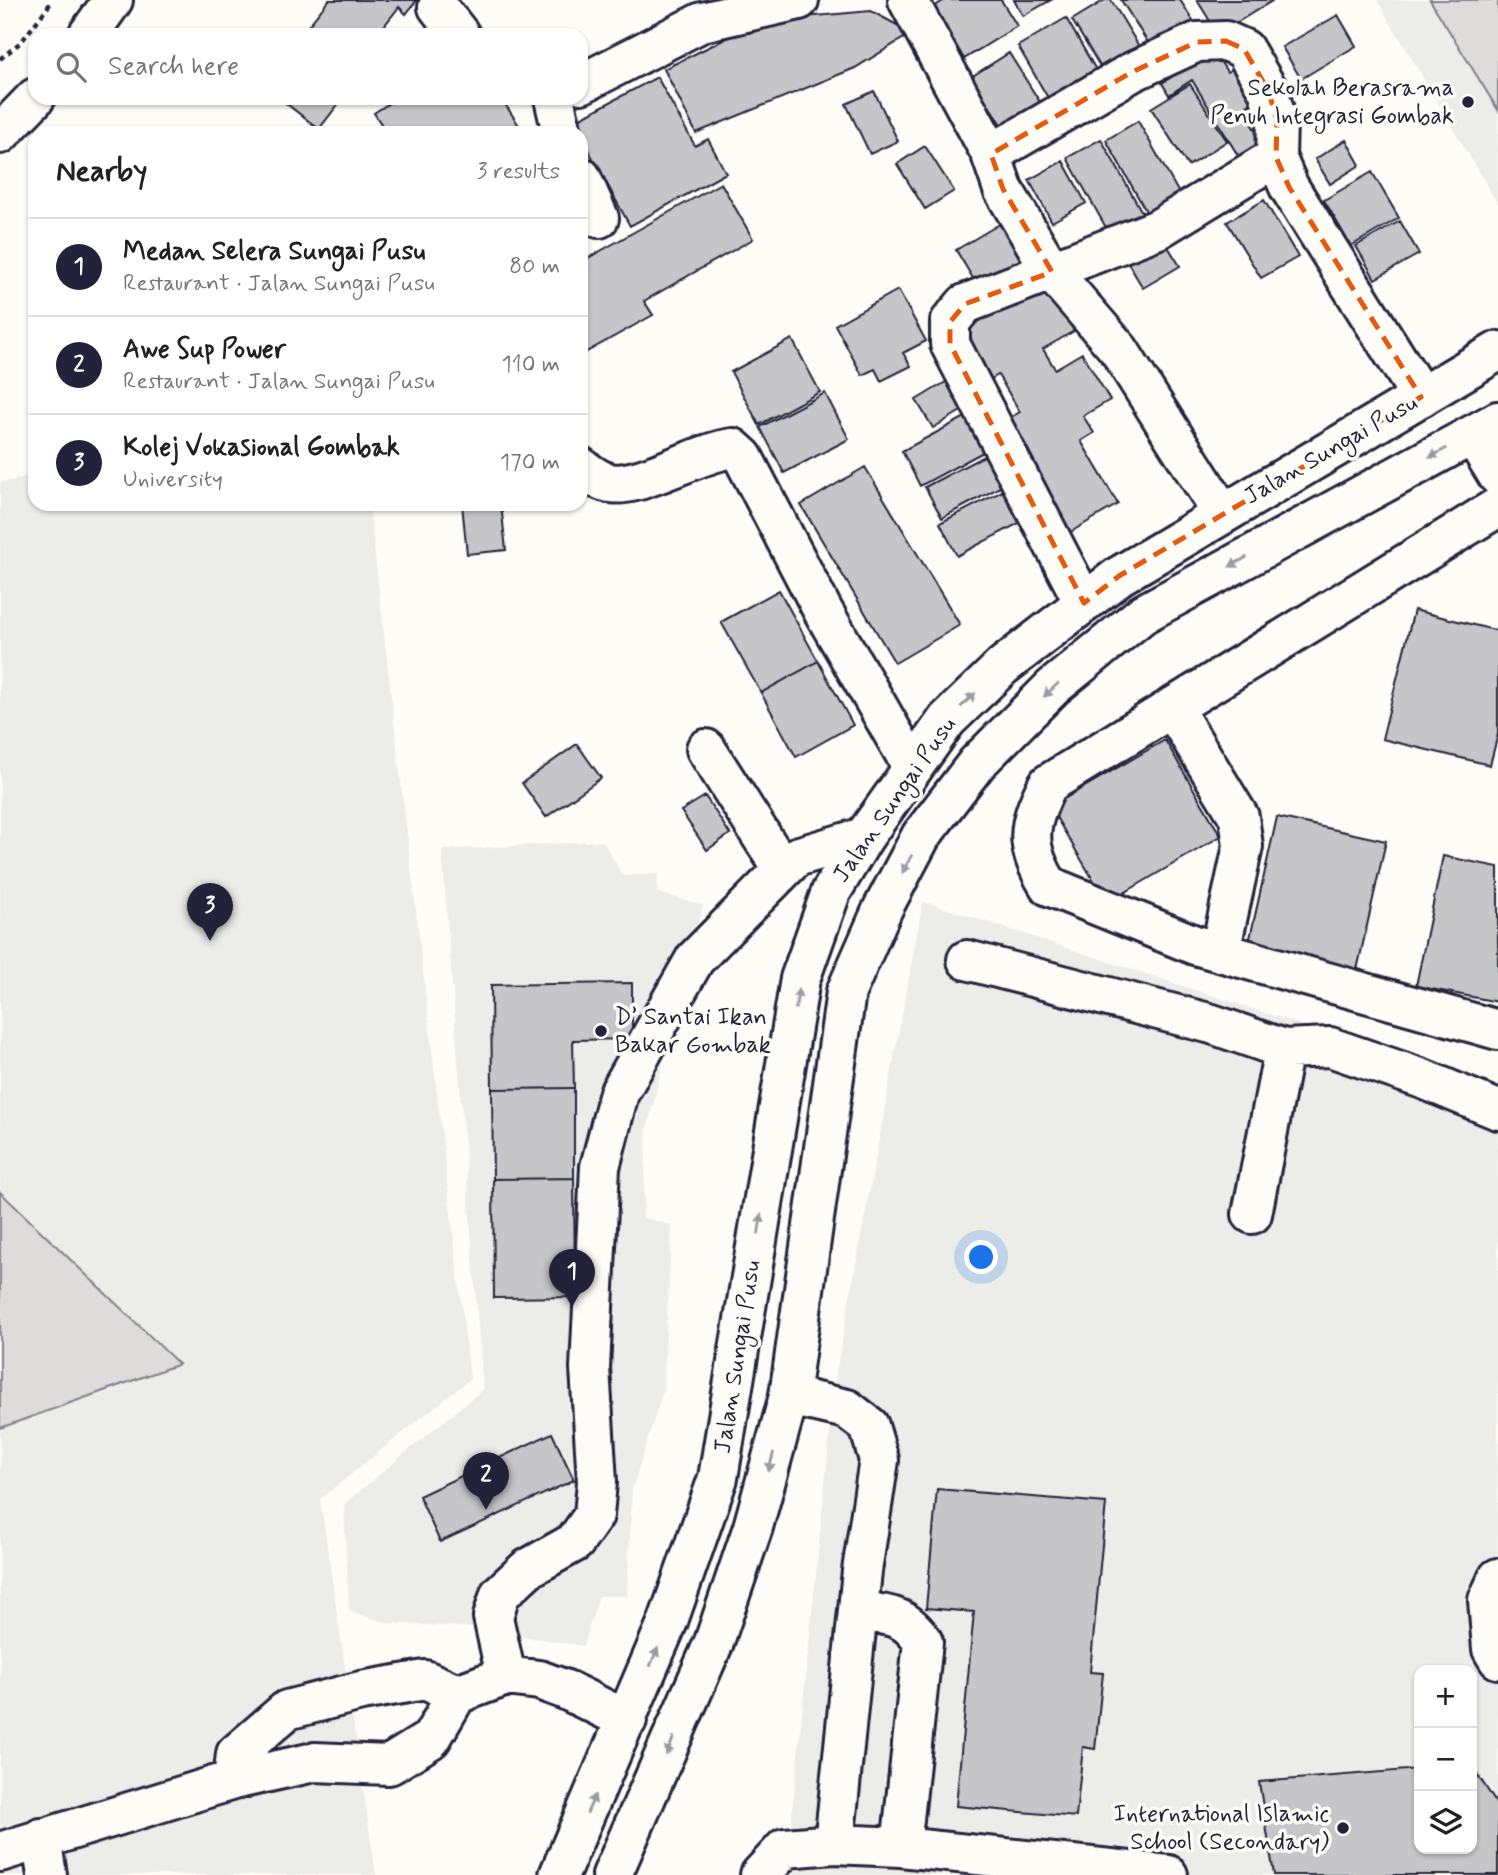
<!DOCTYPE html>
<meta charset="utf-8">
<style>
body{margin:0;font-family:Mynerve,sans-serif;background:#f6f6f6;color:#202124}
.controls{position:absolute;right:21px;bottom:21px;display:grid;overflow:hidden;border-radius:14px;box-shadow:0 2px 5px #0004}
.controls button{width:63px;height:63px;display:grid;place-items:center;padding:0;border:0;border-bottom:2px solid #e0e0e0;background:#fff;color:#202124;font:35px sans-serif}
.you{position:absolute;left:982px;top:1258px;width:24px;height:24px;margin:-18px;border:5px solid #fff;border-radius:50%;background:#1a73e8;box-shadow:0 0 0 10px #1a73e833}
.badge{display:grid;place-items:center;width:46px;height:46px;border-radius:50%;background:#22223b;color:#fff;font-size:23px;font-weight:700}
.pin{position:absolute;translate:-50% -58px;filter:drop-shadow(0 2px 4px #0008)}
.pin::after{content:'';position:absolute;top:37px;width:24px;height:21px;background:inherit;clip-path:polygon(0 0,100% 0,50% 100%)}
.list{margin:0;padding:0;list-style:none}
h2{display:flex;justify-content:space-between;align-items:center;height:91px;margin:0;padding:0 28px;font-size:30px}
h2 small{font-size:23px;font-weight:400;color:#757577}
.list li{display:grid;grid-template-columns:46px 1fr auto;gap:21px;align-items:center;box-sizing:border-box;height:98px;padding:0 28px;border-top:2px solid #e0e0e0}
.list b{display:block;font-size:26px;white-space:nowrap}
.list p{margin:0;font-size:23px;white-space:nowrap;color:#757577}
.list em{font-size:23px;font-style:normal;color:#757577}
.icon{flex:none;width:38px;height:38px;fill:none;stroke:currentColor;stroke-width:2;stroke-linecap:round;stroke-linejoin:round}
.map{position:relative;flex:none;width:1498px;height:1875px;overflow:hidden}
.search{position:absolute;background:#fff;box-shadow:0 2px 5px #0004;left:28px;top:28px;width:560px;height:77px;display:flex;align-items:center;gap:18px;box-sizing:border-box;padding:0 24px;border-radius:21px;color:#757577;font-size:26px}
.panel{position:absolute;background:#fff;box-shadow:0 2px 5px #0004;left:28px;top:126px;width:560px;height:385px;border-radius:21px}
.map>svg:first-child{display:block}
</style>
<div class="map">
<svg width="1498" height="1875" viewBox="0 0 1498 1875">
<rect width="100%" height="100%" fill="#fdfcf7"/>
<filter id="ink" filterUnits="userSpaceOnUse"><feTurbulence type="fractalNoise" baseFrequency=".0143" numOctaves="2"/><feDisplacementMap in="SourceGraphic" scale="14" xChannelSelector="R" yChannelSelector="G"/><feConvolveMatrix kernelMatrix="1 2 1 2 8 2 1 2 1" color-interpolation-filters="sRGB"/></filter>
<g filter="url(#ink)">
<path fill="#ecece9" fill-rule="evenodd" d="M1377,0H1498V204Z
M35,475V504H369L470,1379L320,1499L376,1875H0V483Z
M603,841L623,876L658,874L657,893L703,905L647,1129L643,1218L672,1225L663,1390L632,1490L627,1596H599L583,1646L463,1627L387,1623L349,1611L344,1504L483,1389L442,850Z
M923,901L1498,1089V1875H786L836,1373ZM1419,1670H1472V1849H1419Z"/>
<path fill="#dddcdb" stroke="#807f8b" stroke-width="2" d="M1430,0H1498V110Z
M0,1192L179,1364L0,1428Z"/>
<path fill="#c6c6c8" stroke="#22223b" stroke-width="2" d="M329,0H417L406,14L399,7L377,35H301Z
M945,0H1001L1017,26L964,59L932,8Z
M1014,0H1051L1023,16Z
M1105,0H1111L1143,53L1106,76L1072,20Z
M1121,0H1180L1194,22L1152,49Z
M1197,0H1272V1L1218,34Z
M871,11L912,33L855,68L696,133L664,69L727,38L804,17Z
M1338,15L1356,46L1301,79L1282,47Z
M1066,18L1100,77L1052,105L1018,46Z
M1214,51L1227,72L1236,67L1257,101L1247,106L1257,123L1252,125L1266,147L1242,162L1192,80L1169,95L1162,83Z
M1009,53L1043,107L1005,131L971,77Z
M657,77L695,146L708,139L726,173L630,226L573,122Z
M1190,84L1227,141L1188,166L1151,108Z
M874,91L898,141L870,154L846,104Z
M279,98H343L319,129Z
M397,98H501L524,133H387L374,113Z
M1138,121L1180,195L1147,213L1106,140Z
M1101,139L1143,214L1109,233L1067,158Z
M1346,140L1360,165L1330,184L1315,159Z
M925,146L954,191L925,209L897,164Z
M1063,161L1086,203L1052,222L1029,180Z
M1372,172L1399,218L1351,246L1324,200Z
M721,183L753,239L644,301L653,315L581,355V262Z
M1264,200L1298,257L1261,278L1227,222Z
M1400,221L1419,254L1375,279L1356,246Z
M1003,222L1030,268L983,295L956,250Z
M1162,237L1180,266L1143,288L1125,258Z
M1044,280L1074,331L1043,349L1055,369L1082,353L1110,400L1083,416L1094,433L1081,441L1118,504L1069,533L1004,421L1020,412L998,375L988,381L958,331Z
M898,290L926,341L903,353L911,366L881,381L875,369L862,375L835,325Z
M792,339L820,392L759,425L731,372Z
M959,374L976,402L933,428L916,400Z
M825,393L849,439L784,473L760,427Z
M980,409L998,444L920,486L902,451Z
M999,448L1015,479L942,518L925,487Z
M865,467L960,625L895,663L801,505Z
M1020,482L1036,514L957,556L940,523Z
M462,504H501L506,550L467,554Z
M779,590L818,661L761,693L721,622Z
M1414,610L1498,631V734L1490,765L1382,739Z
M818,661L853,725L796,757L761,693Z
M1165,740L1221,836L1107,903L1050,807Z
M577,744L601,778L546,817L522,783Z
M705,796L730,834L707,850L681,811Z
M1277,817L1386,841L1357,970L1248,947Z
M1443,856L1498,867V1002L1416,986Z
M632,983V1039L573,1040L574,1088L492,1089L491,985Z
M574,1088V1178L493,1179L492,1089Z
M574,1178L575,1297L494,1298L493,1179Z
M552,1433L574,1480L440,1542L419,1496Z
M937,1489L1106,1503L1090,1672L1103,1673L1095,1749L1083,1747L1076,1817L956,1806L974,1612L926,1608Z
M1472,1766L1498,1806V1875H1274L1259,1782L1419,1769V1849H1472Z"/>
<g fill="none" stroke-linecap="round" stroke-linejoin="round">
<defs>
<path id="minor" d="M908,0L991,154L1003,189L1052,272L1119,350L1222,513
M438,7L460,35
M581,84L702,22L799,0
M554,98L562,133
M991,154L1132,72L1197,42L1226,41L1244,49L1268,90L1277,120L1276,157L1289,187L1421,397
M581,177L599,218
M1473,435L1498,476
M581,467C590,474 599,481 610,483C639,489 698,452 733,448L743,457L823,611L913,768
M1498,507L1048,784C1027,825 1024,846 1049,886L1195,945L1498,1030
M1084,603L950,344V322L965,304L1158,229L1276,157
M1172,707L1239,817L1243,846L1220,952
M706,749L783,870
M967,960L1212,1024L1284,1049L1330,1047L1423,1079L1498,1110
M1252,1214L1284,1049
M1498,1578L1488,1600L1492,1649L1498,1659
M506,1676L493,1617L500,1594L527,1569L575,1542L594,1515L597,1482L590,1368L600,1167L619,1093L695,959L796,857L864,837
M233,1780L236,1754L287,1710L361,1691L425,1680L457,1694
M41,1838L47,1875
M834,1844L901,1847L923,1642C906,1615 889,1615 859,1611
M901,1847L1168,1875
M0,1852L233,1780L314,1762L389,1765L431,1739L457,1694L506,1676L539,1680L566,1690L627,1720
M760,1875L785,1848L834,1844L862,1571L879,1460L869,1426L847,1409L789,1396"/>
<path id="major" d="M88,35L113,0
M0,134L35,98
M559,1875L668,1621L718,1478L800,979L831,892L864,837L947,720L1003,666L1119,576L1498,351
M612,1875L714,1642L753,1527L789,1396L846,992L883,908L921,836L977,763L1053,687L1143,614L1498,421"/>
</defs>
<use href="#minor" stroke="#22223b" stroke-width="44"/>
<use href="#major" stroke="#22223b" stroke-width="44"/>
<path stroke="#22223b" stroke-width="4.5" stroke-dasharray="5 5" stroke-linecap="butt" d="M0,59L22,41L53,0"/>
<use href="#minor" stroke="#fdfcf7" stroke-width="38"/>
<use href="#major" stroke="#fdfcf7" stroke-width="38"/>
</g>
<defs><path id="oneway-solid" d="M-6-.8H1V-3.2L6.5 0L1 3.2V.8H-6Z" transform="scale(1.75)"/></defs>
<g fill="#9a9aa2">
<use href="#oneway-solid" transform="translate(1438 453) rotate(151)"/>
<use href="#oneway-solid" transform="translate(1238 562) rotate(151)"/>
<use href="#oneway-solid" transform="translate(1051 690) rotate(137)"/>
<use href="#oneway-solid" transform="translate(968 700) rotate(-44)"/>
<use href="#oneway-solid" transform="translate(907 864) rotate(118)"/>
<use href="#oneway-solid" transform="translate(797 999) rotate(-81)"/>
<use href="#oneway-solid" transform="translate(760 1224) rotate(-81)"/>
<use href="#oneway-solid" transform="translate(771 1462) rotate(105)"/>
<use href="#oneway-solid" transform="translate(654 1657) rotate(-67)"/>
<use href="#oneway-solid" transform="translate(670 1746) rotate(113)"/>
<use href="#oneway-solid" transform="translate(591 1804) rotate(-66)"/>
</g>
</g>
<path fill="none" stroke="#e8590c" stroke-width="5" stroke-dasharray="14 9" stroke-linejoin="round" d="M1226,41L1244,49L1268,90L1277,120L1276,157L1289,187L1421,397L1119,576L1084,603L950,344V322L965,304L1052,272L1003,189L991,154L1132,72L1197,42Z"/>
<g fill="#22223b" stroke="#fdfcf7" stroke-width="2.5">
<circle cx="1468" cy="102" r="7"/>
<circle cx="601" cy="1031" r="7"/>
<circle cx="1343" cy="1828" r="7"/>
</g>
<g text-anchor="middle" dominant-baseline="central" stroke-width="7" stroke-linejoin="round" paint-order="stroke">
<g font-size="24" fill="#22223b" stroke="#fdfcf7" text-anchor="end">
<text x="1454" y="88">Sekolah Berasrama<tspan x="1454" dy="28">Penuh Integrasi Gombak</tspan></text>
<text x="615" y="1017" text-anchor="start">D’ Santai Ikan<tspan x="615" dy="28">Bakar Gombak</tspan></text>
<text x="1329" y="1814">International Islamic<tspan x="1329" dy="28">School (Secondary)</tspan></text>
</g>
<g font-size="24" fill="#22223b" stroke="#fdfcf7">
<text transform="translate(1331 450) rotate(-30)">Jalan Sungai Pusu</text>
<text transform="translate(895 800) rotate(-55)">Jalan Sungai Pusu</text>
<text transform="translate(738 1357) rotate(-81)">Jalan Sungai Pusu</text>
</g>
</g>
</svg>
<div class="controls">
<button>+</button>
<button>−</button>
<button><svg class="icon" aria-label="layers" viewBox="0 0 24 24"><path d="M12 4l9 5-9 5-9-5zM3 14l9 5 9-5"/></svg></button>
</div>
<div class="you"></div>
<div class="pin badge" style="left:572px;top:1307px">1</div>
<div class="pin badge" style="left:486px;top:1510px">2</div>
<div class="pin badge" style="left:210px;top:941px">3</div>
<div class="search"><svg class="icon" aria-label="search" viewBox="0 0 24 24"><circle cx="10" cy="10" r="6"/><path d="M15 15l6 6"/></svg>Search here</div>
<section class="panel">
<h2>Nearby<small>3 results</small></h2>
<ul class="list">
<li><span class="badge">1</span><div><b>Medan Selera Sungai Pusu</b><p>Restaurant · Jalan Sungai Pusu</p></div><em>80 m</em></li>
<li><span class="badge">2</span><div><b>Awe Sup Power</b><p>Restaurant · Jalan Sungai Pusu</p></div><em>110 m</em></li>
<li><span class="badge">3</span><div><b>Kolej Vokasional Gombak</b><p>University</p></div><em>170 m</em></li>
</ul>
</section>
</div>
